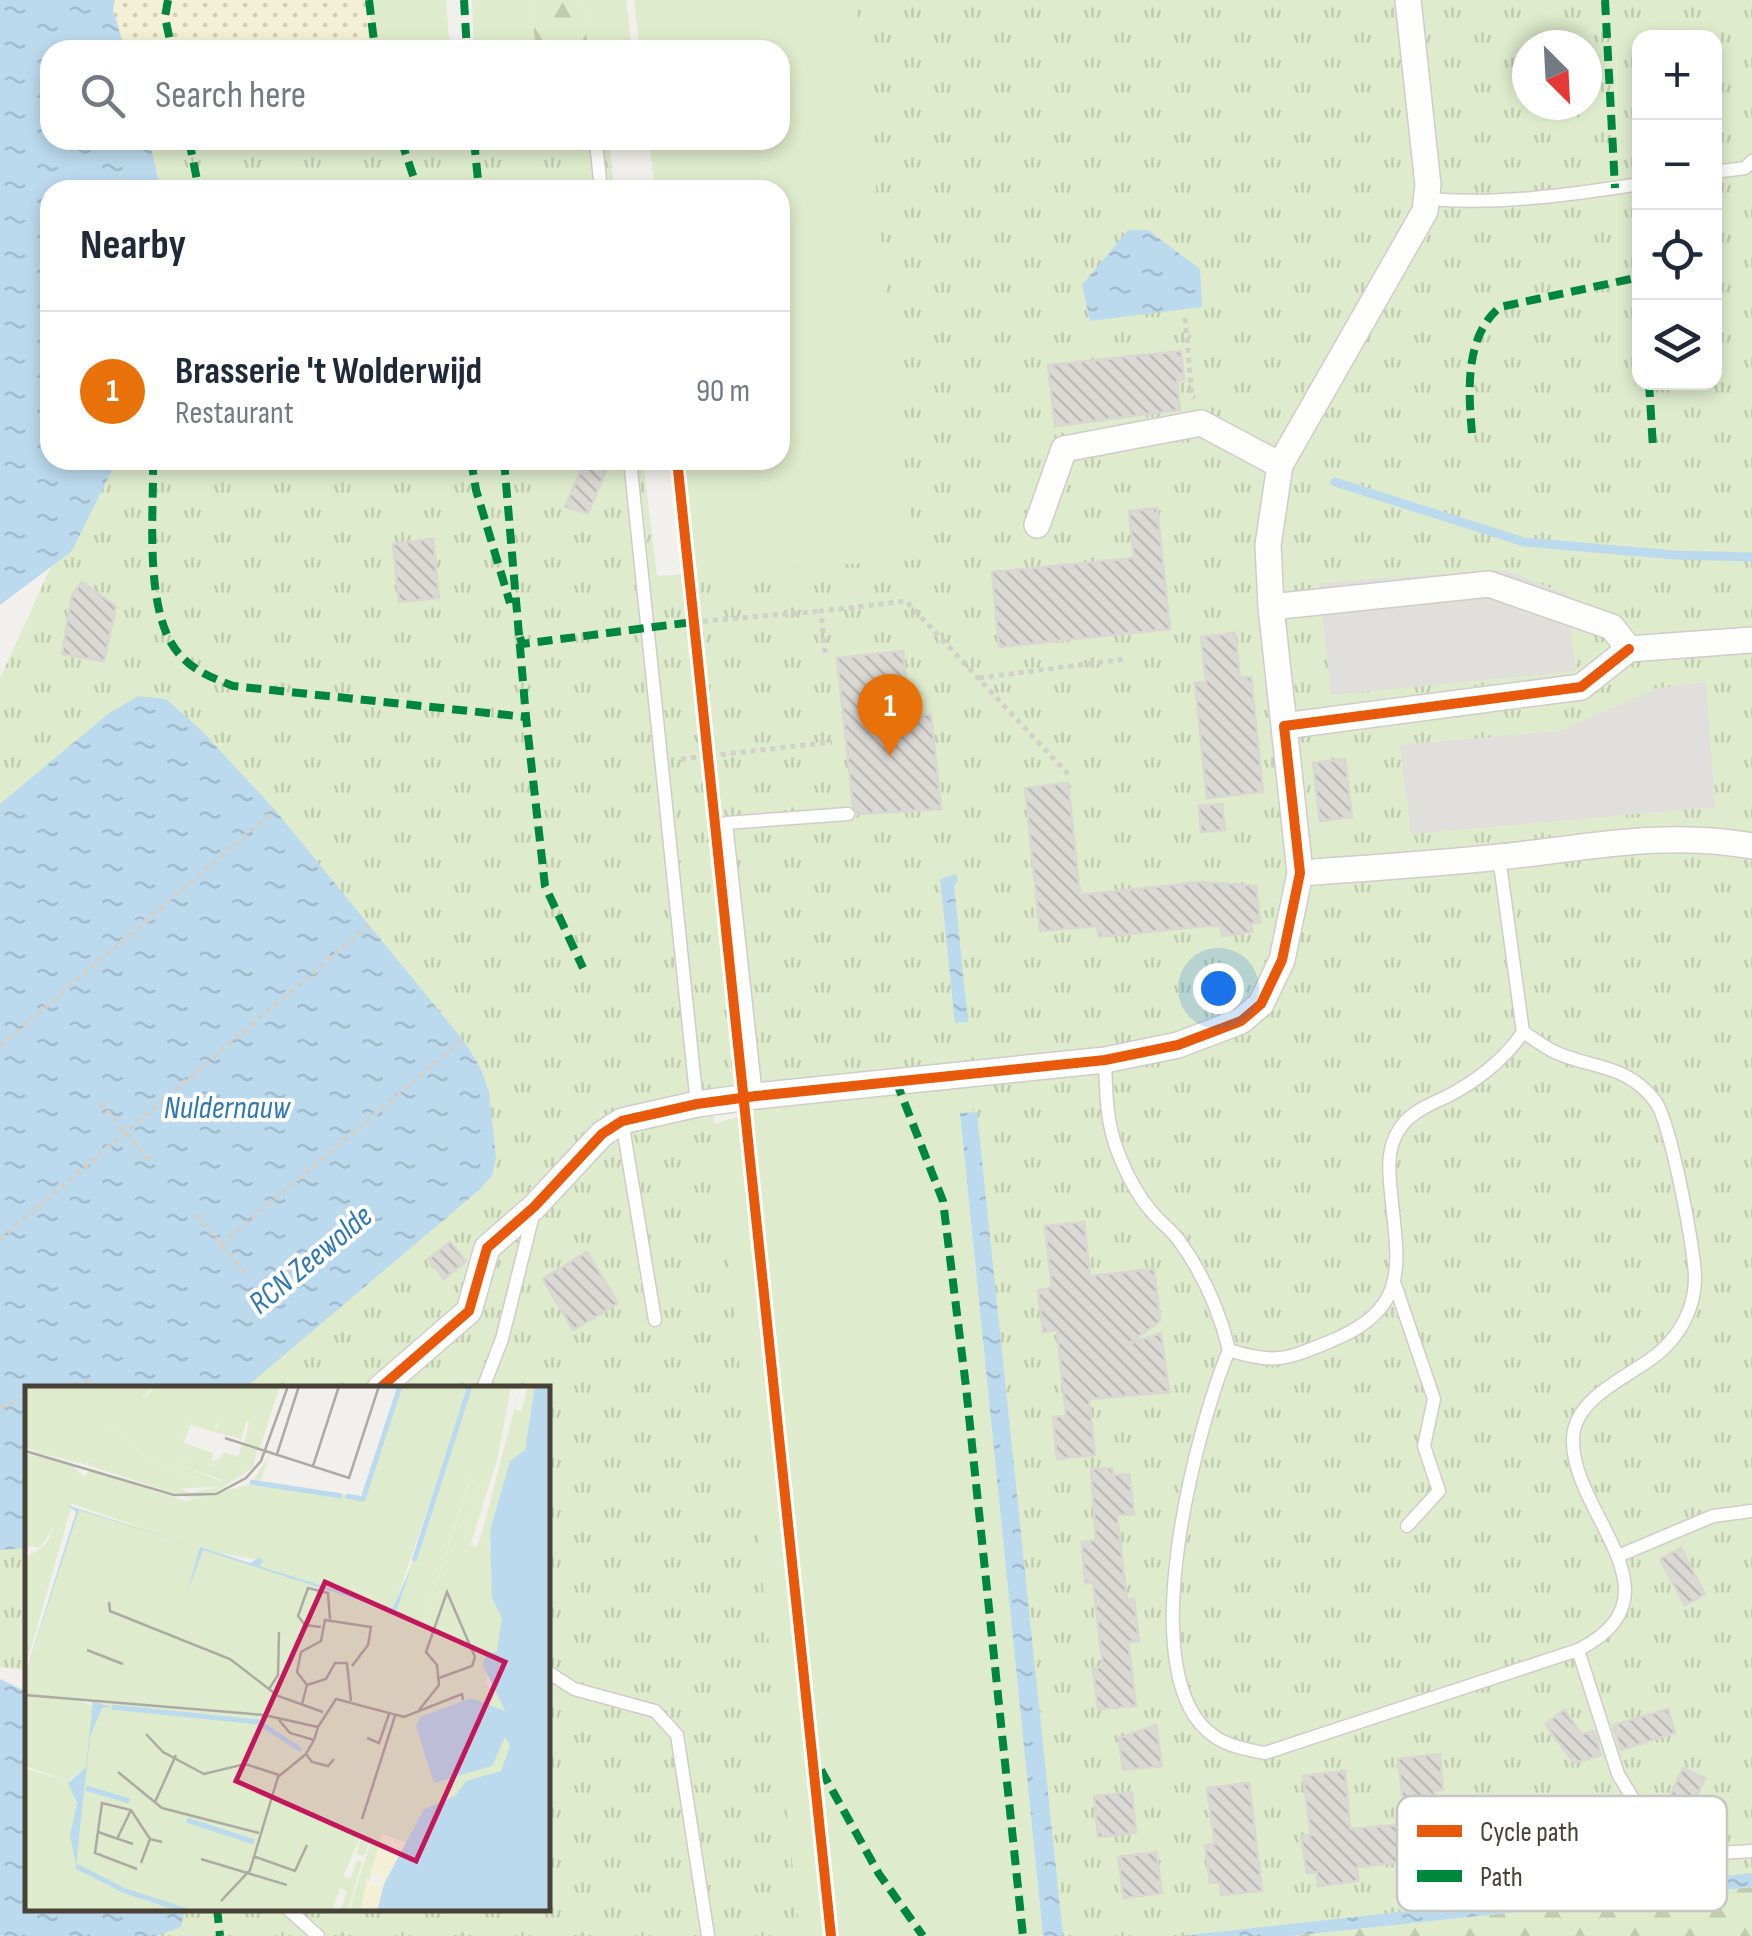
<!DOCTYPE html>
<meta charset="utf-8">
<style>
body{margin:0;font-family:"Sofia Sans Condensed",sans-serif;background:#f2f2f3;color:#1f2937}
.controls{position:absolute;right:30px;top:30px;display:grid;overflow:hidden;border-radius:20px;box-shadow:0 5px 15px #0003}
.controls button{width:90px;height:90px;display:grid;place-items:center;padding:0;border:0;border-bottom:2px solid #e0e1e3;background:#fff;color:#1f2937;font:50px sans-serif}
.compass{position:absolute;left:1512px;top:30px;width:90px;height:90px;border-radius:50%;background:#fff;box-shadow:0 5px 15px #0003;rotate:156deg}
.you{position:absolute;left:1218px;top:988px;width:35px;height:35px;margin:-25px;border:8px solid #fff;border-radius:50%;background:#1a73e8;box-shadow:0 0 0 15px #1a73e833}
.badge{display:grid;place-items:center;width:65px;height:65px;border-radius:50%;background:#0f766e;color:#fff;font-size:32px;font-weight:700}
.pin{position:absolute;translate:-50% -82px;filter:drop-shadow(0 2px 5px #0008)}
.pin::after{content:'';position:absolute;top:52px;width:35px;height:30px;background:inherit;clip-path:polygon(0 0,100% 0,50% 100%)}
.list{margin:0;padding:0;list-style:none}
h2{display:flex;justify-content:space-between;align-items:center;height:130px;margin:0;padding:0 40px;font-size:42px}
h2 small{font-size:32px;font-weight:400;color:#747a83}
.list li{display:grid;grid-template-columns:65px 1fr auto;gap:30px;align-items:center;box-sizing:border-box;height:160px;padding:0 40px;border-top:2px solid #e0e1e3}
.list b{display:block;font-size:38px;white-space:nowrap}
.list p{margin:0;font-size:32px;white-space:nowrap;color:#747a83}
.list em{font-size:32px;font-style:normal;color:#747a83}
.icon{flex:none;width:55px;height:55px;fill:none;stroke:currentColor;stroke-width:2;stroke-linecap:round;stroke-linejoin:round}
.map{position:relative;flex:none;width:1752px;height:1936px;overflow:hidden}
.search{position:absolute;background:#fff;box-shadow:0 5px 15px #0003;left:40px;top:40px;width:750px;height:110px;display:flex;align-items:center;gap:25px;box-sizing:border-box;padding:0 35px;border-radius:30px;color:#747a83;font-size:38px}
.panel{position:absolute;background:#fff;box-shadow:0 5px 15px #0003;left:40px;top:180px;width:750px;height:290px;border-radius:30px}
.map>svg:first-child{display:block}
</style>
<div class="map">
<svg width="1752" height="1936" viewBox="0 0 1752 1936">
<defs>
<pattern id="forest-firs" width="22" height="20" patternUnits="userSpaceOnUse" patternTransform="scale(2.5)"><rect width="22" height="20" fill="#deebcc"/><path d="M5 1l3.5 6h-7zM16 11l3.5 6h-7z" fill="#c0cbb0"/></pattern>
<pattern id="sand-dots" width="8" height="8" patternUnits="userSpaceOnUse" patternTransform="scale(2.5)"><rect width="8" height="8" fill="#f4efd7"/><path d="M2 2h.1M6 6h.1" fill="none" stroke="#d3ceb9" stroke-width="1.8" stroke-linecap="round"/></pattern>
<pattern id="park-tufts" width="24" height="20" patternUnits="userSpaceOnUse" patternTransform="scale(2.5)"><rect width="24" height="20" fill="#deebcc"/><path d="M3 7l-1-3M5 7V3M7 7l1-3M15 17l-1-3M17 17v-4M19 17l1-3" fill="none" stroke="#c0cbb0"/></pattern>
<pattern id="water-ripples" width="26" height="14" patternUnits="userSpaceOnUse" patternTransform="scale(2.5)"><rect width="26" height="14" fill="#bcdaee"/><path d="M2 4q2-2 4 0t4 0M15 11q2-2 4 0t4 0" fill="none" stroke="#a3bccd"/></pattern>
<pattern id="building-back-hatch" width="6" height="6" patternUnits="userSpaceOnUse" patternTransform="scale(2.5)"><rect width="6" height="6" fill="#dbd9d4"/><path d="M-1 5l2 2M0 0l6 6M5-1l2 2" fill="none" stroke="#bdbbb7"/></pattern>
</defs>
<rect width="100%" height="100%" fill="#f1f0ec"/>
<path fill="#deebcc" d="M369,0H446L450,50H372Z
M472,0H530L536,50H474Z
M583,0H626L632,50H588Z
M634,0H1390L969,413L910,592L696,616L682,460H780V190H655L649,140H780V50H640Z
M976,1086L996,1272L960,1114L1043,1936H661L548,1388H513L674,1137L764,1108Z"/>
<path fill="url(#forest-firs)" d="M530,0H583L588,50H536Z
M1752,1887V1936H1291Z"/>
<path fill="url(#sand-dots)" d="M115,0H369L372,50H125L113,9Z"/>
<path fill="url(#park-tufts)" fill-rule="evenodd" d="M856,0H1752V1877L1204,1936H1061L971,1088L713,1115L800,1936H142L143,1909L548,1908V1388H28L27,1671L0,1667V678L100,460H643L657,576L915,560ZM1640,38H1714V382H1640ZM1527,45H1587V105H1527Z
M95,140H609L614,190H100Z"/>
<path fill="#e0dfdb" d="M1506,570L1566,594L1576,671L1331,695L1319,583Z
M1706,682L1715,807L1411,834L1400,745L1560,731L1657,688Z"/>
<path fill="url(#water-ripples)" d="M0,0H115L113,9L125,50H50V140H149L161,190H50V460H117L72,551L0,605Z
M1128,230H1148L1200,269L1202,307L1090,321L1082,285Z
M139,696L166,699L200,729L275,810L463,1040L480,1067L489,1092L496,1158L492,1176L478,1191L245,1388H28L27,1548L0,1550V804L109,713Z
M956,874L958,881L954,885L968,1022L955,1023L940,879Z
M977,1112L1063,1936H1043L960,1113Z
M0,1679L27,1692L28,1908L185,1909L181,1927L156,1936H0Z
M1752,1873V1887L1291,1936H1181Z"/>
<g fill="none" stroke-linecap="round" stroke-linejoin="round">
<path stroke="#bcdaee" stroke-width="9" d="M1335,482L1524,542L1675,555L1752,557"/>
</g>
<path fill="url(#building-back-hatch)" stroke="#d9d7d1" stroke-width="2.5" d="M1181,351L1184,380H1177L1180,410L1055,426L1048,365Z
M585,460H611L588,513L565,507Z
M1157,508L1170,629L999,647L992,572L1134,558L1129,511Z
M433,539L439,598L399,602L393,544Z
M82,582L116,606L104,661L62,654L72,595Z
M1235,633L1240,678L1251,677L1263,792L1207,798L1195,683L1206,682L1201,637Z
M903,651L907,693L914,692L916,716L931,714L941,809L858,814L853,805L837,658Z
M1345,759L1352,817L1320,821L1313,763Z
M1068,783L1080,895L1202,882L1256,886L1260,922L1251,923L1252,932L1222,936L1221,926H1205L1099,937L1097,926L1040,931L1025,788Z
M1222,804L1225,830L1201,832L1199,806Z
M1084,1222L1090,1276L1154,1269L1160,1321L1128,1344L1161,1333L1169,1392L1089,1399L1095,1455L1057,1459L1053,1417L1066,1416L1057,1330L1043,1332L1038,1290L1052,1288L1045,1226Z
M450,1242L466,1261L444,1279L428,1259Z
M587,1252L618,1303L573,1330L543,1279Z
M1112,1468L1113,1475L1129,1474L1134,1514L1117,1515L1127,1600L1134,1599L1139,1641L1128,1642L1136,1706L1098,1709L1093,1668L1103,1667L1093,1582L1085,1583L1082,1542L1096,1540L1091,1469Z
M1681,1548L1705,1594L1685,1605L1660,1559Z
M1668,1709L1675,1733L1621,1750L1613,1725Z
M1564,1710L1582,1734L1594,1731L1601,1755L1574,1763L1545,1724Z
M1156,1725L1162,1766L1123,1770L1119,1738Z
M1440,1754L1443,1790L1434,1791L1440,1841L1450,1840L1453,1870L1413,1875L1412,1861L1357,1867L1358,1881L1318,1886L1317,1872L1307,1873L1301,1836L1311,1835L1303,1776L1345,1771L1350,1829L1406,1824L1398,1759Z
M1683,1768L1705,1778L1683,1826L1661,1815Z
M1249,1783L1262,1891L1221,1895L1220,1882L1210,1883L1205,1845L1215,1844L1207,1788Z
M1132,1792L1136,1833L1098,1837L1094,1796Z
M1156,1852L1162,1893L1124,1898L1118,1857Z"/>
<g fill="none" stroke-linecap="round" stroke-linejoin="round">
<defs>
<path id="service" d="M596,142L601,190
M1714,172L1745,168L1752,161
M1427,199C1498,205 1569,195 1640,184
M630,460L697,1104
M1105,1060C1106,1088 1106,1117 1115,1144C1123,1167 1136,1193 1151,1211C1159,1221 1170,1229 1178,1239C1203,1273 1219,1309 1229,1350C1275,1365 1287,1359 1331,1341C1416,1306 1396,1259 1390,1182C1388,1160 1389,1142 1403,1124C1415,1110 1433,1103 1448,1096C1477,1081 1506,1058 1523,1032
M756,1096L726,823L848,814
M622,1121L655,1320
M1395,1285L1434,1399L1424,1446L1439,1491L1407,1526
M1229,1350C1197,1427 1129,1678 1214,1736C1227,1746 1249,1750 1265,1753L1578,1650C1688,1595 1570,1514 1573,1438C1575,1395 1633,1376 1661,1351C1682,1332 1695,1306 1695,1278C1695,1250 1670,1120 1655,1101C1626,1063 1591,1069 1555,1052C1544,1047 1533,1038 1523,1032L1499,857
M483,1388L502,1339L533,1215
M1618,1556L1713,1516L1752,1511
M1578,1650L1618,1774L1647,1822L1687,1855L1752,1851
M548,1672L574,1689L655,1711L677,1735L708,1936
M287,1908L318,1936"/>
<path id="minor" d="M1280,465L1425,211L1428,185L1408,0
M1037,525L1064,449L1201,423L1280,465L1268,545L1271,607
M1629,649L1752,640
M1284,726L1271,607L1489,584L1612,627L1629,649
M1300,873C1367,868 1434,864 1500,857C1585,848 1666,830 1752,846
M380,1388L469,1311L487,1248L534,1207L602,1134L622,1121L697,1104L756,1096L1105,1060L1178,1045L1241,1021L1261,1004L1282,960L1300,873L1284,726L1581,687L1629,649"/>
</defs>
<use href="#service" stroke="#cfcdc9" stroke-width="15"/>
<use href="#minor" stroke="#cfcdc9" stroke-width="28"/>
<path stroke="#d1d0cb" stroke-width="5" stroke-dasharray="5 5" stroke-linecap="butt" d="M1185,318L1192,396L1195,398
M693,622L821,611
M825,653L821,611L906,601L1068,774
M979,678L1125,659
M681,759L832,742
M0,1046L275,810
M100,1103L150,1161
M196,1215L246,1274
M0,1239L369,925
M221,1244L463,1040
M65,1388L92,1381L98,1388
M0,1407L28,1399"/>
<use href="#service" stroke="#fdfdfc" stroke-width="12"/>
<use href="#minor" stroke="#fdfdfc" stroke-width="25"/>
<path stroke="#00873e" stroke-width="8" stroke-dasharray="15 8" stroke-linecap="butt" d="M168,0L165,17L172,50
M369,0L375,50
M464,0L467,50
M1605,0L1615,188
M189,140L199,190
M401,140L418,190
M474,140L479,190
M1637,184L1640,214
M1649,382L1653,448
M1472,433C1468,390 1465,336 1500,307L1640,277
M153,460C154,513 143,615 180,655C194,671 213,678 233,686L526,717
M471,460L476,490L510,603
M504,460L526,717L545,886L583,968
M520,637L522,644L693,622
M896,1081L943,1201L966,1387L1023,1936
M821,1770L879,1874L923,1936
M217,1908L220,1936"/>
<defs>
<path id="cycleway" d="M677,460L831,1936
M380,1388L469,1311L487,1248L534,1207L602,1134L622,1121L697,1104L756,1096L1105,1060L1178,1045L1241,1021L1261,1004L1282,960L1300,873L1284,726L1581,687L1629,649"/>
</defs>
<use href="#cycleway" stroke="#fff" stroke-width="16"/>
<use href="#cycleway" stroke="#e8590c" stroke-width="10"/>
</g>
<g text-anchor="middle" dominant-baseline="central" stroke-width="8" stroke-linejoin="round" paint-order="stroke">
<g font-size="32" font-style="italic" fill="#3179b2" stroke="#fff">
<text x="227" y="1108">Nuldernauw</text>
<text transform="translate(311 1260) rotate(-40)">RCN Zeewolde</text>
</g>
</g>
<g transform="translate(25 1386)">
<rect width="525" height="525" fill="#f1f0ec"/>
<path d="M130,0H150L132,71L199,96L153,71L209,90L232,64L228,82L184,110L164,112L62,79L65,72L60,78L0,64L56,69L74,29L123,9ZM87,39L121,72L194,101L166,107L70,66ZM444,0H486L473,70L434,196L426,201L456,96L445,93L399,234L385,326H364L341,319ZM495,0L490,24L496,25L503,0H510L500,64L485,75L465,145L461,299L477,313L395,316L457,147ZM197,26L222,34L216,53L165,39L159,57L188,67L187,76L197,71L193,82L156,57L165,33L191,44ZM325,372L463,382L430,410L359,444L335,525H326L327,515L349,445L339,470L331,468L340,441L318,490L325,493L332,474L337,476L323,525H315L322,505L315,502L307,525H274L311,388Z" fill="#deebcc" fill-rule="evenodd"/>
<path d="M0,0H130L109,18L75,29L82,35L64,70H42L0,62ZM150,0H255L235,62L220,57L224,35L197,27L189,44L165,33L156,57L185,69L186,79L193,81L199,66L213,71L217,59L232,64L209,91L153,71L203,95L124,70L95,29L130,13L145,17ZM377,0H444L369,222L45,158L54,124L122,143L47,118L0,283V173L21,158L30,140L15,161L0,160V68L43,77L60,91L64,84L160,115L226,98L245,68L235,97L339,112ZM190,166L239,175L234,180L334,213L173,173ZM87,39L121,72L194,101L138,103L74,79L67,70ZM446,92L456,95L426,201L399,236ZM0,310L50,311L67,321L61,381L44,394L53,423L45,449L187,525H0V383L40,394L0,380Z" fill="#deebcc" fill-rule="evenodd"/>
<path d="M388,432L380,469L359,498L352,525H335L343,489V499L356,498V490L345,487L359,444Z" fill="#f4efd7"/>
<path d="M510,0H525V287L465,276L461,298L479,313L488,358L480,383L426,402L398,426L387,458L333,440L350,386L323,376L274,525H164L52,480L66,315L0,312V288L54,123L371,226L342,318L369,327L410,201L423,205L438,157L467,165L473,112L485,75L500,64Z" fill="#deebcc"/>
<path d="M510,0H525V525H352L359,498L399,423L430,410L441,395L476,385L485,360L480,351L467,380L409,397L391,340L395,331L446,312L480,325L458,279L461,269L472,265L477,232L467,212L465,145L485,75L500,64ZM42,119L170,161L54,124L0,289L51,126ZM175,161L225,177L234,172L239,175L234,180L368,222L387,179L371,226L178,164L162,207ZM68,316L87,321L77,322L65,351L51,480L45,449L52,417L43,397L61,381Z" fill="#bcdaee"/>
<path fill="none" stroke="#bcdaee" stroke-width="5" d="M225,96L317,110M321,110L338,113L375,0M389,175L445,0M87,321L233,336L276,364M61,402L104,415M162,434L229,456M51,480L100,505L162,525"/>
<path fill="none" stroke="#adaaa4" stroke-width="2.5" d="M200,52L324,92L354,0M0,65L149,109L191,108L221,92L236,75L263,0M252,68L274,0M288,80L314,0M84,216L85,225L205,273L253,310L298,326M296,241L280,239L273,230L283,202L303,207L305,233M62,264L98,278M282,299L301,293L310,277H322L326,315M244,303L253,289L254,246M0,309L239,329L293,341L311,313L379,331L437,308L438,314M277,318L282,299L272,286L276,266L296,255L300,234L346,241L343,259L327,280M394,324L414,299L412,279L401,266L422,206L450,271L447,280L414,292M254,334L265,347L289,354L293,341M121,348L138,366L179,388L220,378L254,389M342,352L354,357L364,328M289,354L281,368L287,376L303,380L309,373M93,386L137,422L234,447M130,416L151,369M337,433L370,330M73,446L108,458M92,453L106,424M228,470L270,485L282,459M176,473L262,499M116,477L125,453L137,456M112,483L70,467L77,417L106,424L125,453M196,515L225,484L253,391L281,368"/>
<path fill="#c2185b" fill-opacity="0.15" stroke="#c2185b" stroke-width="5" d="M300,196L480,276L391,475L211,395Z"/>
<rect width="525" height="525" fill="none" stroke="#484137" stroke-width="5"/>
</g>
<rect x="1397" y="1796" width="330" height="115" rx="15" fill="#fff" stroke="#c8c6c3" stroke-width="2.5"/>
<rect x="1417" y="1825" width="45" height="12" fill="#e8590c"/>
<rect x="1417" y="1870" width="45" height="12" fill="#00873e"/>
<g font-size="28" fill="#484137">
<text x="1480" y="1841">Cycle path</text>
<text x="1480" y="1886">Path</text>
</g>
</svg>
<div class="controls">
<button>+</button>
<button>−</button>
<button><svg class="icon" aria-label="locate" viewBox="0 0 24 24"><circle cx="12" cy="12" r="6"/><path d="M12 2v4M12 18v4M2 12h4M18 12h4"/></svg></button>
<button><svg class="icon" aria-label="layers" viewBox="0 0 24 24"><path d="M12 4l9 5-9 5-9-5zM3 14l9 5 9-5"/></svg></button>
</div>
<svg class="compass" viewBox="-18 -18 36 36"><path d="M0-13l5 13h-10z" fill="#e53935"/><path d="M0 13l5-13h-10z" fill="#747a83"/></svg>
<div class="you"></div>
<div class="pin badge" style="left:890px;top:756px;background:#e8710a">1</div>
<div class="search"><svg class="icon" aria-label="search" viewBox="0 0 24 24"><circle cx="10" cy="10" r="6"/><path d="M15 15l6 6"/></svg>Search here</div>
<section class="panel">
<h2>Nearby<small></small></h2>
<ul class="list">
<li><span class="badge" style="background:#e8710a">1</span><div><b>Brasserie 't Wolderwijd</b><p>Restaurant</p></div><em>90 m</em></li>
</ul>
</section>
</div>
